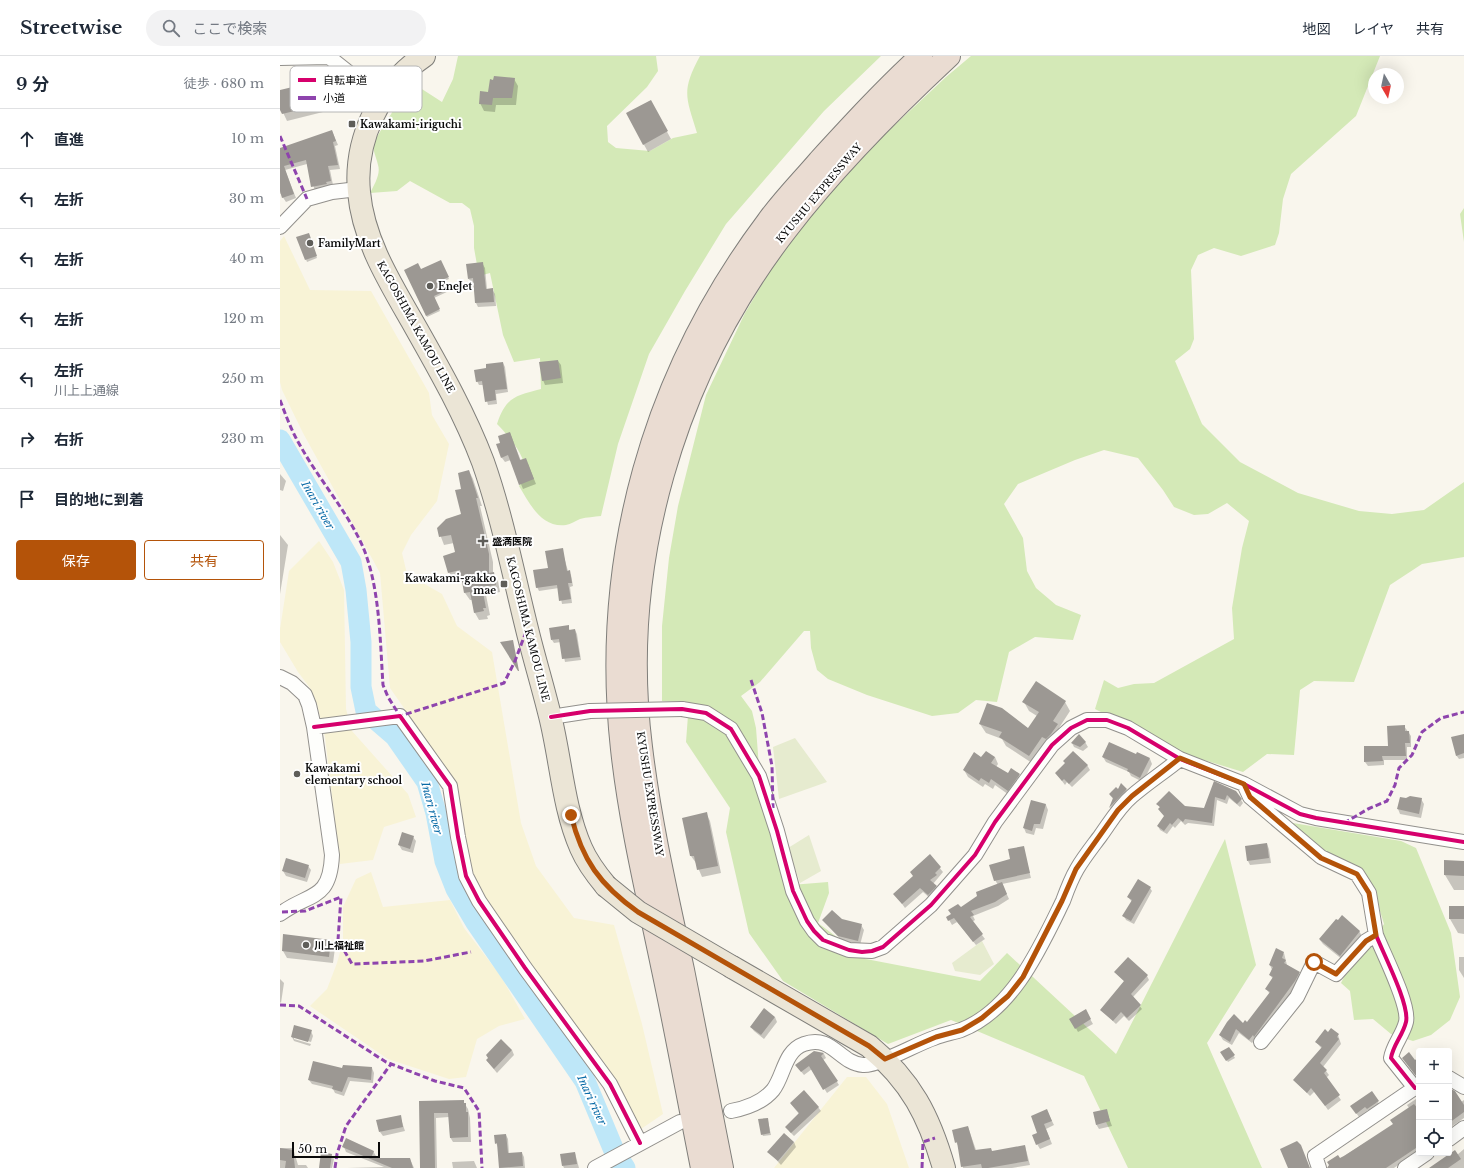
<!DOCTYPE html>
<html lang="ja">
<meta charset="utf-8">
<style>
body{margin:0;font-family:"Libre Baskerville","Noto Sans JP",serif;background:#f2f2f3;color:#1f2937}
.controls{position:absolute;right:12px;bottom:12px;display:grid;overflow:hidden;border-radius:4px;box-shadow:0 4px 16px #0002}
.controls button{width:36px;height:36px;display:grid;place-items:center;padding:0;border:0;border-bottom:1px solid #e0e1e3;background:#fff;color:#1f2937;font:20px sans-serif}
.compass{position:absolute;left:1088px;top:12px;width:36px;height:36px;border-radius:50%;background:#fff;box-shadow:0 4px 16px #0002;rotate:171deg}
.scale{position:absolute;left:12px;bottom:10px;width:88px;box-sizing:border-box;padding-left:4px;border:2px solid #0a0a0a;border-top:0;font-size:11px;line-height:14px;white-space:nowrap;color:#0a0a0a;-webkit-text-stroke:3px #fff;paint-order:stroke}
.stop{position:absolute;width:12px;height:12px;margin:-9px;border:3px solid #b45309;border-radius:50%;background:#fff}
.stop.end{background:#b45309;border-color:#fff;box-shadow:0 1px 4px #0008}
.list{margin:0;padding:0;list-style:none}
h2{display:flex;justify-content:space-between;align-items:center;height:52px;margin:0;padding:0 16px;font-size:17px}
h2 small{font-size:13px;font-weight:400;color:#747a83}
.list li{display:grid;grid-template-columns:26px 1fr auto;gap:12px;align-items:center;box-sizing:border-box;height:60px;padding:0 16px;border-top:1px solid #e0e1e3}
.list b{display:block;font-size:15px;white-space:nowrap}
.list p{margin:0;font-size:13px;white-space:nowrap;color:#747a83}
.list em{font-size:13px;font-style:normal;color:#747a83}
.actions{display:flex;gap:8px;padding:12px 16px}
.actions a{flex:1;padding:9px 0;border:1px solid #b45309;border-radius:4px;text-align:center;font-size:14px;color:#b45309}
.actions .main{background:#b45309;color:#fff}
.icon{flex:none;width:22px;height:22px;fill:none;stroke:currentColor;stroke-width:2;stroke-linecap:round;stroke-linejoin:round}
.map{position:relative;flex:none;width:1184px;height:1112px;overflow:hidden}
header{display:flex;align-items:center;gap:24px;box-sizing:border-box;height:56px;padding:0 20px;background:#fff;border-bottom:1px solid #e0e1e3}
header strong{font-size:19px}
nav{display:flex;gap:22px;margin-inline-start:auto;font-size:14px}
.search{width:280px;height:36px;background:#f2f2f3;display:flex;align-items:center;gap:10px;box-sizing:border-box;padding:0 14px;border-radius:22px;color:#747a83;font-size:15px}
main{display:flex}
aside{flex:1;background:#fff}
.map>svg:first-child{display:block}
</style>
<header>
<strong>Streetwise</strong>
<div class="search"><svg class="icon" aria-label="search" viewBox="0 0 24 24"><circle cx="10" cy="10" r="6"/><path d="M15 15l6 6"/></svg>ここで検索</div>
<nav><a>地図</a><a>レイヤ</a><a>共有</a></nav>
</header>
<main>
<aside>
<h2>9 分<small>徒歩 · 680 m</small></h2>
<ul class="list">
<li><svg class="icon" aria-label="ahead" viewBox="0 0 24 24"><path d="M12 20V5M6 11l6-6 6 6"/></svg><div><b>直進</b></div><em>10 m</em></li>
<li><svg class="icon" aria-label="left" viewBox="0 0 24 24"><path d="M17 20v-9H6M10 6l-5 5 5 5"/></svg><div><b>左折</b></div><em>30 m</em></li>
<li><svg class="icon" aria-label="left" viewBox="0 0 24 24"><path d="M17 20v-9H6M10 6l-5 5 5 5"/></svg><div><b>左折</b></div><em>40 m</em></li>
<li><svg class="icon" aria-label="left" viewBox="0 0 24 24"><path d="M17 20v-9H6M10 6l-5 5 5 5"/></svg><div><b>左折</b></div><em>120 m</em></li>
<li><svg class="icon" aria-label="left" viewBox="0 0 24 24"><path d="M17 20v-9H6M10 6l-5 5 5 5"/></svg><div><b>左折</b><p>川上上通線</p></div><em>250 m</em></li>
<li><svg class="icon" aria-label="right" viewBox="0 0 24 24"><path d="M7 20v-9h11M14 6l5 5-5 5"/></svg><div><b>右折</b></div><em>230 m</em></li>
<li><svg class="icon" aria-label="arrive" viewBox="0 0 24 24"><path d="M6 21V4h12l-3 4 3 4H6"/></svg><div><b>目的地に到着</b></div></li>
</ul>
<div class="actions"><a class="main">保存</a><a>共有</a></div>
</aside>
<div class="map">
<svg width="1184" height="1112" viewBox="0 0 1184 1112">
<rect width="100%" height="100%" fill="#f9f6ed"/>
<path fill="#f8f3d6" d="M4,180L30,234L91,235L149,337L152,359L169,388L157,445L131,479L122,497L127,518L162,538L177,570L212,596L241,767L256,810L294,862L334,869L362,968L383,1058L361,1073L326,1009L243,900L195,828L190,810L177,728L110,632L100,517L23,377L2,334L0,326V185Z
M39,485L53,506L64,534L66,653L72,675L128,738L136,761L104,771L93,804L60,808L45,681L37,648L30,632L18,616L0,586V573L9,515Z
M91,816L103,851L170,844L184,872L220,919L245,963L219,970L197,983L186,1021L169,1023L108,1003L30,950L47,933L57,907L63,886V851L76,823Z
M567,1021H586L607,1048L629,1112H494Z"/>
<path fill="#d4e9b7" d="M178,0H376L378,15L367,31L327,70L328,86L336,92L370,95L393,82L417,77C406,41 401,35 420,0H601L544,55L446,168L405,235L369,298L338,388L321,460C314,461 307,461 300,463C295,465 291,468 286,469C261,472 250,448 239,430C241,427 244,423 245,419C248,402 228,379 217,368C226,341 235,340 261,333L260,302L234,306L223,279L210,217L199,220L194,192V170L190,153L182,147H170L130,125L117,135L90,137C94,129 101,118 98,109C96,100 93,96 93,87L131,26L162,46L173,23Z
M691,0H1100L1076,60L1011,118L1003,143L999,177L995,189L961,200L934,192L918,199L911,214L914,283L910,293L895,305L922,368L960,406L1018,437L1079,455L1112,458L1144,454L1184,426V501L1142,508L1110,529L1074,626L1034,625L1020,634L1014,699L987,698L963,716L901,697L815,653L824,624L838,632L854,628L874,627L954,583L952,552L962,492L969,465L947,447L928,458L914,459L894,451L883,434L858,402L824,394L795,404L738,428L724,448L743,482L747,515L756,532L776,549L801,559L793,584L755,581L729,596L717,646L696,644L678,657L652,660L587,639L548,623L537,614L531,592L530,575H524L480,626L461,640L472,655L476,672L482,750L511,829L548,826L549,837L538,867L586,903L700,925L727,897L836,998L945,783L976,909L927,987L982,1112H848L804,1020L671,964L608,988L503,925L469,877L446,776L450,752L406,686L409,646L382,645V570L389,502L398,450L426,339L465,257L510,181L556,124L666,21Z
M1184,152V186L1180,158Z
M1013,767L1121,785L1136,792L1171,877L1180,941L1170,964L1151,979L1133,985L1111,978L1093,963L1074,964L1070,935L1061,927L1074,901L1098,877L1104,868L1096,842L1009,770Z"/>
<path fill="#e6ebcf" d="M515,682L547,726L499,743L493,691Z
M529,779L541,815L520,827L508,792Z
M702,885L714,908L700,919L675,915L672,907Z"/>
<path fill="#0003" d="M234,23L238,30L236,49H216L215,56L204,55L200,47L209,37Z
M41,25L46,32L51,54L7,65L0,50V35Z
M370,45L391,83L368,96L347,58Z
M52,75L58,89L55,90L60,113L50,114L53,129L35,135L27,108L5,114L16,142L6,146L0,137V96Z
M29,180L37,202L27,206L18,182Z
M160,205L169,223L164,225L169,235L154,242L160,255L147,261L125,214L141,215Z
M202,207L205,212L207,233H212L215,238L216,250L198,251L196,247L194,227H191L189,223Z
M278,305L281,309L283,327L265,329L263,324Z
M223,307L225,311L228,336L216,338L217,348L208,349L203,329H199L197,325L207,313Z
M230,377L241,405L248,408L256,428L243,433L231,404L225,406L222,402L221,387Z
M189,415L193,423L202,450H200L213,506V517L218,525L220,536L206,539L210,559L207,560L208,563L199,564L195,557L192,544H190L185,537L182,522L173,524L169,516L177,497L174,487L164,489L158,473L182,458V433Z
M0,418L6,425L3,435L0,434Z
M0,479L8,489L0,538Z
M282,494L288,515L291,519L293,530L290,531L292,547L282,548L279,532L259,535L257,531Z
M288,570L290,575L295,574L297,578L301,604L285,606L281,586L274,587L272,584Z
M744,646H785L790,655L779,672L782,678L755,709L726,690L722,683L706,677L700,668L749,673L757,660L749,655Z
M1124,670L1131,680V691H1127V704H1104V709L1088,710L1085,706L1109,691Z
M1184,679V702L1179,703L1176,699Z
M805,686L808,691L803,695L794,691L792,687Z
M858,697L870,703L872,708L863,726L851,720L849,716L826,706L823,701L856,700Z
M715,701L718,708L716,711L728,719H739L743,725L732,741L715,729L713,733L705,728L703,731L688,721L684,714L702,702Z
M786,708L807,709L810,714L792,731L787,726L785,729L776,717Z
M934,727L956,736L963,747L960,751L949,742L947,748L937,744L934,770L908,767L905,769L901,765L895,772L893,770L887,778L880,774L878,770L885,761L878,748L924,754Z
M846,734L849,738L833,756L830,752L834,744L830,739Z
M1141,743L1144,748L1141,762L1120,758L1118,753Z
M752,745L766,749L768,754L763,773L756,772L754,779L746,777L744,772Z
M426,757L430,765L441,817L422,821L416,807L411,800Z
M133,781L136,785L133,797L122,794L119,789Z
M987,788L989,793L991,807L970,809L968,805Z
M743,791L751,822L722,828L729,843L718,850L693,860L695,864L692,866L705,883L696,889L677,866L672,869L668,862L718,829L715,824Z
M650,800L663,816L653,828L658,835L651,843L643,836L625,852L615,838L634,821L631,816Z
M1184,806V834H1174L1165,819Z
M28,810L31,814L27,826L6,820L3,815Z
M870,832L872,835L854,868L846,864L844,860L852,846L848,841Z
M1184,851V878L1178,877L1170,863Z
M543,864H562L581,869L584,874L580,889L561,884Z
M1079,875L1082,880L1063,904L1043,888L1040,884Z
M50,885L55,892L53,907L7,902L3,895Z
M1004,897L1007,909L1019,917L1021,921L1014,935L972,987L959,977L952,989L943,984L940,979L967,967L990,938L986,933L993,923L990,919L992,914L990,909Z
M1179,901H1184V922L1179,914Z
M835,916L867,920L869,924L853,941L862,953L849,965L844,960L836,968L821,954L845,926Z
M0,923L4,927L1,947L0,946Z
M805,954L813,968L798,976L791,963Z
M495,961L497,966L484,983L474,975L471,971Z
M31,975L33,980L31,986L14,981V983L31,988L30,990L14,985L12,981Z
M1058,979L1061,988L1043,1011L1049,1019L1046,1022L1061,1044L1048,1054L1035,1035L1030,1040L1014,1024L1042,993L1036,986Z
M949,992L955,1002L948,1006L942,997Z
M232,994L234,999L217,1017L207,1005Z
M534,996L544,998L546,1002L543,1004L559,1029L547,1037L532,1013L524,1019L519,1013Z
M92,1012L94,1017L93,1027L70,1025L64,1040L55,1037L53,1033L32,1028L29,1024L63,1013Z
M1169,1038L1181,1046L1184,1044V1062L1171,1071L1173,1075L1169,1078Z
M1139,1041V1097L1137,1096L1114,1112H1052L1059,1103L1114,1069L1129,1052L1127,1049Z
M183,1045L188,1053L190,1062L191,1086H173L170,1081L169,1061L156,1062L157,1112H141L140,1046Z
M1098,1046L1100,1050L1090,1057L1088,1054L1079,1061L1074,1054Z
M511,1048L538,1051L541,1055L514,1080L509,1075L519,1058Z
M826,1054L832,1070L819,1073L816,1068Z
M767,1055L774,1069L766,1073L772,1088L760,1093L757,1088L759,1077Z
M120,1060L125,1075L103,1080L100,1076Z
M488,1065L491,1079L483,1080L482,1078Z
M688,1071L696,1094L713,1096L745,1090L750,1109L732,1112H683L679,1091L676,1086Z
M226,1079L228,1083L229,1098L242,1097L244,1101L245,1112H220L218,1091L216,1087Z
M514,1086L516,1091L501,1109L489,1096Z
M64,1091L93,1095L96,1100L94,1103H130L134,1112H67L104,1111L66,1096Z
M0,1092H13L18,1109H26L28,1112H0Z
M1184,1093V1112H1151L1177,1099Z
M295,1097L299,1112H284L283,1110Z
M51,1099L54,1103L52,1112H40Z
M194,1105L197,1112H173L172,1106Z"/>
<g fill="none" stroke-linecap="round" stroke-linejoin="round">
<path stroke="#bee7f8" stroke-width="21" d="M0,384L71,506L76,534L81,586V631L86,655L115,680L147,726L156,757L165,805L176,833L195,865L305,1025L335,1097L345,1112"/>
</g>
<path fill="#9c9893" d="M214,20L235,22L232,42H213L212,49L199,48L200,35L208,36L210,23L213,24Z
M42,24L48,47L2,58L0,54V34Z
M371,44L388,75L363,89L346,57Z
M52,74L56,85L53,86L58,109L48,110L51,125L46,126L47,128L31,131L26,104L4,110L14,138L2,142L0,135V92Z
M29,177L37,200L25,204L16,181Z
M161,204L169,221L164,223L169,233L154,240L160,253L146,260L124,214L138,207L141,213Z
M203,206L206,233L213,232L214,246L195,247L193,222L188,223L186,208Z
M278,304L281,322L262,325L259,306Z
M223,306L227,333L215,334L216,344L205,346L202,325L196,326L194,314L206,312V308Z
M230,376L240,404L246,402L254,423L239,429L228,399L221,402L216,388L220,387L218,380Z
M189,414L198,442H196L209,498V517L214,516L216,529L202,531L206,552H203L204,555L194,557L190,536L184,537L180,514L168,517L163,500L175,496L171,479L159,481L157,472L166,463L181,458L175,434L181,433L178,417Z
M283,492L287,515L290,514L292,527H288L291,543L279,545L277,529L256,532L253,514L268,512L265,495Z
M289,569V574L295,573L300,601L282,603L279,583L271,584L269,572Z
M233,584L239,615H238L220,586Z
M756,625L786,645L773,665L778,668L771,678L766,683L762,681L749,700L719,681L722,676L699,668L707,647L722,652L748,672L759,656L742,646Z
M1125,669V675H1129L1130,687H1125L1126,700H1102L1103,705L1084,706V690H1108L1107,670Z
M799,678L806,686L800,691L791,687Z
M1184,678V697L1176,700L1171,681Z
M829,686L856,698L857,696L870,702L860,722L847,715L848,713L822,701Z
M706,695L715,701L711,707L728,717L731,712L740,718L728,735L711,723L709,727L701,722L699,725L683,714L694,696L701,701Z
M793,695L808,709L789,728L784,723L782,725L775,717L785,707L783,705Z
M934,725L956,735L962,743L957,748L947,739L945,744L935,741L932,767L905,763L903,766L898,762L892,769L890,767L884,775L877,770L884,760L878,753L880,751L876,748L889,735L905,750L924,752Z
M841,727L847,733L829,752L833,742L829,738L836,731L838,733Z
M1130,740L1142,742L1139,758L1117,753L1120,741L1126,742Z
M751,744L766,748L760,768H754L752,775L743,772Z
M427,756L438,810L417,814L414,800H410L402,762Z
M122,776L134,780L130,793L118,789Z
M987,787L989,802L967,805L965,790Z
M744,790L750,817L714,825L709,809L730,803L728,793Z
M650,798L661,811L655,817L657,819L650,824L657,830L648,839L640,832L622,848L613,838L633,820L630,816Z
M6,802L29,809L25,822L2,815Z
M1164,804L1184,805V820L1164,819Z
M858,823L871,831L851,865L842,860L852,844L847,841Z
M722,826L727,838L715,846L691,855L694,859L690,861L703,878L693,886L674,862L668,865L666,861L671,858L668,854L678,848L681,851L697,840L696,836Z
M1169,850H1184V863H1169Z
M552,854L562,863L582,868L578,885L558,880L542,864Z
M1062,859L1080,875L1060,900L1039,883L1056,863L1058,864Z
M3,878L51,884L49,901L2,895Z
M996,892L1004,896L1002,902L1006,904L1004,907L1020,916L1015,925L974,981L973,979L969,984L956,973L950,986L939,979L947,966L954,958L963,967L965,964L967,966L990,936L985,933L993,921L989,919L993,911L989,909Z
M848,901L868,919L851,938L861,949L847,962L841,956L833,965L820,954L844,925L834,916Z
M484,952L495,961L481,979L470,971Z
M806,953L811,963L795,973L789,963Z
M14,969L32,974L28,986L11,981Z
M1051,972L1059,978L1057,981L1059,983L1040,1007L1047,1014L1044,1017L1060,1039L1045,1050L1031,1032L1027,1037L1013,1024L1042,991L1035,986L1045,973L1048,976Z
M221,983L232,994L214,1013L206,1004L208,1002L206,999Z
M949,991L955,999L946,1005L940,996Z
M534,995L544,997L541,1000L558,1025L543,1034L529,1010L521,1016L515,1009Z
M1129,996L1135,1004L1139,1001V1018L1136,1020L1122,1002Z
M33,1005L62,1012L63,1009L92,1011L91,1024L68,1021L62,1036L52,1033L53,1030L28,1024Z
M1169,1032L1175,1035L1184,1049V1056L1169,1067Z
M524,1034L539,1051L511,1077L505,1071L519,1057L510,1047Z
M1092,1035L1099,1045L1087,1053L1085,1051L1076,1058L1070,1050Z
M184,1044V1047H186V1056H188V1081L170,1082L168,1057H154L155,1112H140L139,1045Z
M1134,1048L1139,1054V1090L1106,1112H1047L1049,1109L1047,1106L1058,1099L1060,1102L1064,1100L1113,1068L1110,1064Z
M767,1053L772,1065L764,1068L770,1083L756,1089L752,1079L757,1077L751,1060Z
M827,1053L830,1065L816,1069L813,1056Z
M121,1059L123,1071L99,1076L96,1064Z
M488,1062L490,1077L481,1079L478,1063Z
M688,1070L695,1094L711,1092L712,1095L745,1089L748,1105L708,1112H702L701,1108L681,1111L677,1086L675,1087L672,1074Z
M504,1077L514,1086L498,1105L487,1096Z
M226,1078L228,1097L242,1096L243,1110L219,1112L217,1087L215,1088L214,1079Z
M66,1082L94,1095L91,1102H130L133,1112H112L62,1091Z
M1017,1085L1021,1089L1030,1112H1008L1000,1093Z
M0,1092L13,1094L15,1112H5L6,1105L0,1104Z
M1175,1094L1181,1103L1168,1112H1149Z
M41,1096L52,1098L50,1112H39Z
M295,1096L297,1108L282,1110L280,1098Z"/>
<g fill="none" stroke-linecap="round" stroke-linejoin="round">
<defs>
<path id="street" d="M0,2L49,1L102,43
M0,171L27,143L52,136L78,133
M0,621L12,627L25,639L29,649L34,671L52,799C50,846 29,836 0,858
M402,653L426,657L451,673L479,720L497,775L513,835L527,865L534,875L543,884L569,894L592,895L603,891L651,849L695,799L715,766L772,689L791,672L807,664H827L848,672L900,703L964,728L1020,758L1036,762L1184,786
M271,661L310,655
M34,671L120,660L170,730L178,781L186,820L199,845L245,912L330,1028L360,1087
M964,728L970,741L1041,801L1077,818L1089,837L1096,879L1086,885L1056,918L1034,906L1017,941L981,986
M1096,879C1103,897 1130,949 1126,966C1123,979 1113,989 1111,1002L1135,1032
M1169,1022L1184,1031
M451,1055C467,1052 482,1047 493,1034C504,1020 504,995 524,988C552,978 559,1007 583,1009C599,1010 636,988 654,982C663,978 672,977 681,974C733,954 760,892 783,845C787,834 791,823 797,813C804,801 813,790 821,779C831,765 839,751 852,740C867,727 884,716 900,703
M1169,1083L1184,1072
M315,1112L400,1066
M1039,1112L1035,1100L1139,1029
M1125,1112L1147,1097"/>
<path id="primary" d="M144,0C100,30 74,83 79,136C83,183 109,225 132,265C158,311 184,356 203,406C222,460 233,517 247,573C254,602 263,631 270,660C281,704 283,751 301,792C307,806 316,818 326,830
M452,911L589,990C631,1025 649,1060 664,1112"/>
<path id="highway" d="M422,1112C409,1046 397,980 383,914C368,841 350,767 342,693C321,502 373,318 488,165C503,144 522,125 539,105C572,69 605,33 641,0
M442,1112C429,1046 416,980 403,914C387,840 370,766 361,691C338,508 394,319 506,174C554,111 611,54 669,0"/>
</defs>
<use href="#street" stroke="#92908c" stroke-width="16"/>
<use href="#primary" stroke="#7f7e7a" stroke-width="24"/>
<use href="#highway" stroke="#7f7e7a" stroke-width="24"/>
<use href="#street" stroke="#fefefc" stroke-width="14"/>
<use href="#primary" stroke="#ebe5d6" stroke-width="22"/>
<use href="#highway" stroke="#eadcd2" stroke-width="22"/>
<defs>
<path id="street-bridge" d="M310,655L402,653"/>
<path id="primary-bridge" d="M326,830L358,856L452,911"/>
</defs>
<use href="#street-bridge" stroke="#92908c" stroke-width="16" stroke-linecap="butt"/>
<use href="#primary-bridge" stroke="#7f7e7a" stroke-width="24" stroke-linecap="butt"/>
<use href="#street-bridge" stroke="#fefefc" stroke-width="14"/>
<use href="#primary-bridge" stroke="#ebe5d6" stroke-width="22"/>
<path stroke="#8e44ad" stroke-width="3" stroke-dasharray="6 3" stroke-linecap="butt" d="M0,80L27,143
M0,344C6,360 12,376 21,391C40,425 67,455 83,491C100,532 100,585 103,629L108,641L120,660L224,627L235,605L247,573
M471,624L482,657L492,710L493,752
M1064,767L1088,753L1107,745L1115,729L1119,712L1132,699L1142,676L1161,662L1184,656
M2,856L25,855L61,841L58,884L72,908L144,905L191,896
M0,949L19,950L106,1006L155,1025L184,1032L199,1055L202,1112
M55,1112L57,1098L66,1070L111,1008
M642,1112L643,1086L655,1082"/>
<defs>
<path id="cycleway" d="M271,661L310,655L402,653L426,657L451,673L479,720L497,775L513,835L527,865L534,875L543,884L569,894L582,896L592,895L603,891L651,849L695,799L715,766L772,689L791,672L807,664H827L848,672L900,703L964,728L1020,758L1036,762L1184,786
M34,671L120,660L170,730L178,781L186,820L199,845L245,912L330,1028L360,1087
M1096,879C1103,897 1130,949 1126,966C1123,979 1113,989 1111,1002L1135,1032"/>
</defs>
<use href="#cycleway" stroke="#fff" stroke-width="6"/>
<use href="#cycleway" stroke="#d6006c" stroke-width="4"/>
</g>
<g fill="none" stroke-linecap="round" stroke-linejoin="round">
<path stroke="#b45309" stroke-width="5" d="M291,759C302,804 320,829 358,856L589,990L605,1003L656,981L682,974L702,962L728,940L743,921L782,845L796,813L838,754L852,740L900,702L964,728L970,741L1041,802L1077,818L1089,837L1096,879L1086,885L1056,918L1034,906"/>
</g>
<g fill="#5e5d59" stroke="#fff" stroke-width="1.5">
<rect x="68" y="64" width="8" height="8" rx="2"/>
<circle cx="30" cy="187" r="4"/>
<circle cx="150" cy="230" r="4"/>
<path d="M201 479h4v4h4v4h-4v4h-4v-4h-4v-4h4z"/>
<rect x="220" y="524" width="8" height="8" rx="2"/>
<circle cx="17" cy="718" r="4"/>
<circle cx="26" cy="889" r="4"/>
</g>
<g text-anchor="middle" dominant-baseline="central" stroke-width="4" stroke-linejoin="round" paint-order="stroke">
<g font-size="10" font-weight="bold" fill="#0a0a0a" stroke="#fff" text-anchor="start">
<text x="80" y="68">Kawakami-iriguchi</text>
<text x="38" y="187">FamilyMart</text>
<text x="158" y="230">EneJet</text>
<text x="212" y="485">盛満医院</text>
<text x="216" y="522" text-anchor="end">Kawakami-gakko<tspan x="216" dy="12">mae</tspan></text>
<text x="25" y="712">Kawakami<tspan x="25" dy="12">elementary school</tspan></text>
<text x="34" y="889">川上福祉館</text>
</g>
<g font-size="10" fill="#0a0a0a" stroke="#fff">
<text transform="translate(539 137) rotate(-50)">KYUSHU EXPRESSWAY</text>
<text transform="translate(136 271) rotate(61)">KAGOSHIMA KAMOU LINE</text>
<text transform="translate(248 573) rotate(76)">KAGOSHIMA KAMOU LINE</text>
<text transform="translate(370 738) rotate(81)">KYUSHU EXPRESSWAY</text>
</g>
<g font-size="11" font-style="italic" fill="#086aa6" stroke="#fff">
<text transform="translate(38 449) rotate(60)">Inari river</text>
<text transform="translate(152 752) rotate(75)">Inari river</text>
<text transform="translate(312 1044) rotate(65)">Inari river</text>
</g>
</g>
<rect x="10" y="10" width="132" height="46" rx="6" fill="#fff" stroke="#b6b6b6" stroke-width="1"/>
<rect x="18" y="22" width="18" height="4" fill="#d6006c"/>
<rect x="18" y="40" width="18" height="4" fill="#8e44ad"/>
<g font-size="11" fill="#0a0a0a">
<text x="43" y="28">自転車道</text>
<text x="43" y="46">小道</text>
</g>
</svg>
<div class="controls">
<button>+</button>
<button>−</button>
<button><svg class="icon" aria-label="locate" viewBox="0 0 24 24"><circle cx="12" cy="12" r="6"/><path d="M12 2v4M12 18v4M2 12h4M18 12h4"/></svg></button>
</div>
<svg class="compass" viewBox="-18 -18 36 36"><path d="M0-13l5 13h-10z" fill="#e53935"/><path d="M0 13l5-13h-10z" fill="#747a83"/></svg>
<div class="scale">50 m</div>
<div class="stop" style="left:1034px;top:906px"></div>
<div class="stop end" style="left:291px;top:759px"></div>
</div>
</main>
